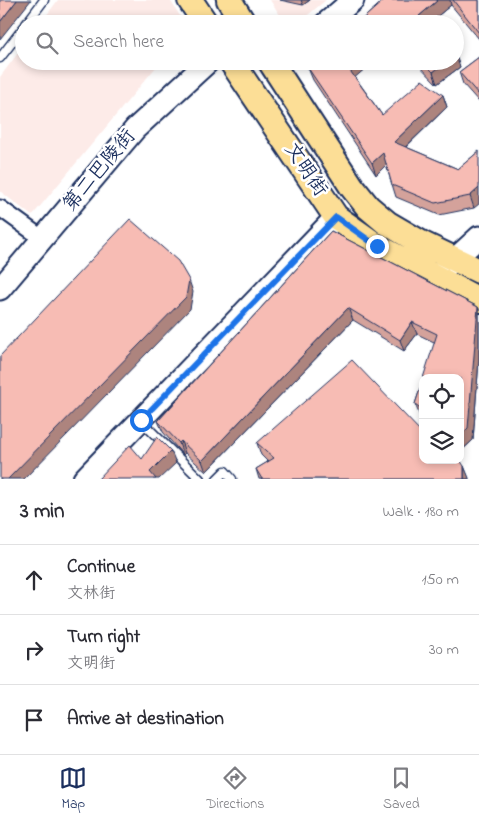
<!DOCTYPE html>
<meta charset="utf-8">
<style>
body{margin:0;font-family:"Indie Flower","LXGW WenKai TC",sans-serif;background:#f2f2f3;color:#2b2b33}
.controls{position:absolute;right:15px;bottom:15px;display:grid;overflow:hidden;border-radius:10px;box-shadow:0 2px 8px #0003}
.controls button{width:45px;height:45px;display:grid;place-items:center;padding:0;border:0;border-bottom:1px solid #e1e1e2;background:#fff;color:#2b2b33;font:25px sans-serif}
.stop{position:absolute;width:15px;height:15px;margin:-11px;border:4px solid #1a73e8;border-radius:50%;background:#fff}
.stop.end{background:#1a73e8;border-color:#fff;box-shadow:0 1px 5px #0008}
.list{margin:0;padding:0;list-style:none}
h2{display:flex;justify-content:space-between;align-items:center;height:65px;margin:0;padding:0 20px;font-size:21px}
h2 small{font-size:16px;font-weight:400;color:#7c7c81}
.list li{display:grid;grid-template-columns:32px 1fr auto;gap:15px;align-items:center;box-sizing:border-box;height:70px;padding:0 20px;border-top:1px solid #e1e1e2}
.list b{display:block;font-size:19px;white-space:nowrap}
.list p{margin:0;font-size:16px;white-space:nowrap;color:#7c7c81}
.list em{font-size:16px;font-style:normal;color:#7c7c81}
.icon{flex:none;width:28px;height:28px;fill:none;stroke:currentColor;stroke-width:2;stroke-linecap:round;stroke-linejoin:round}
.map{position:relative;flex:none;width:479px;height:479px;overflow:hidden}
.search{position:absolute;background:#fff;box-shadow:0 2px 8px #0003;left:15px;right:15px;top:15px;height:55px;display:flex;align-items:center;gap:12px;box-sizing:border-box;padding:0 18px;border-radius:28px;color:#7c7c81;font-size:19px}
.sheet{height:275px;background:#fff}
nav{display:flex;justify-content:space-around;align-items:center;box-sizing:border-box;height:70px;border-top:1px solid #e1e1e2;background:#fff;font-size:14px;color:#7c7c81}
nav a{display:grid;justify-items:center;gap:2px}
nav .on{color:#1b2f5e}
.map>svg:first-child{display:block}
</style>
<div class="map">
<svg width="479" height="479" viewBox="0 0 479 479">
<rect width="100%" height="100%" fill="#fff"/>
<filter id="ink" filterUnits="userSpaceOnUse"><feTurbulence type="fractalNoise" baseFrequency=".02" numOctaves="2"/><feDisplacementMap in="SourceGraphic" scale="10" xChannelSelector="R" yChannelSelector="G"/><feConvolveMatrix kernelMatrix="1 2 1 2 8 2 1 2 1" color-interpolation-filters="sRGB"/></filter>
<g filter="url(#ink)">
<path fill="#fdebe8" d="M58,0H170L185,24H40Z
M270,0H326L297,24H286Z
M24,45V61H161L32,216L0,191V77Z"/>
<g fill="none" stroke-linecap="round" stroke-linejoin="round">
<defs>
<path id="lane" d="M26,24L44,0
M0,58L24,27
M142,422L200,479
M217,479L225,471L232,479"/>
<path id="street" d="M0,208L43,239"/>
<path id="secondary" d="M325,24L353,0
M444,269L479,237
M0,289L135,129L209,61
M84,479L336,217"/>
<path id="primary" d="M190,0L206,24
M229,0L244,24
M231,61L336,217L377,246L479,300
M270,61L352,187L368,207L387,223L423,244L479,271"/>
</defs>
<use href="#lane" stroke="#1b2f5e" stroke-width="11"/>
<use href="#street" stroke="#1b2f5e" stroke-width="19"/>
<use href="#secondary" stroke="#1b2f5e" stroke-width="25"/>
<use href="#primary" stroke="#1b2f5e" stroke-width="28"/>
<use href="#lane" stroke="#fff" stroke-width="8"/>
<use href="#street" stroke="#fff" stroke-width="15"/>
<use href="#secondary" stroke="#fff" stroke-width="21"/>
<use href="#primary" stroke="#fcde96" stroke-width="24"/>
</g>
<path fill="#d4a29b" stroke="#1b2f5e" d="M280,0H310L303,5Z
M384,0H479V39L451,5L428,24H357Z
M456,56L460,67L437,84L415,61H455Z
M479,57V102L463,84L459,72Z
M308,68L355,77L382,115L443,95L447,107L406,147L458,169L479,151L474,208L439,215L396,197L386,165L376,175L313,80Z
M331,231L478,307L479,309V360L473,440L460,452V378L434,342L417,334L404,351L353,320L206,472L185,453L183,455L163,432L158,421Z
M423,380V418L420,416L415,404Z
M257,443L423,460L464,466L469,479H259L256,469L268,462L261,455Z"/>
<path fill="#ad847e" stroke="#1b2f5e" d="M17,0H31L0,39V22Z
M301,0H310L303,5Z
M438,0H450L451,5L428,24H422L419,16Z
M455,56H456L460,67L437,84L433,72L448,61H455Z
M355,61H374L352,80L348,68Z
M443,95L447,107L398,154L394,142Z
M383,153L387,164L376,175L372,163Z
M479,188V204L474,208L470,196Z
M189,280L193,292L190,309L24,479H8Z
M478,307L479,309V360L473,440L460,452V436Z
M348,308L353,320L206,472L202,461Z
M412,322L417,334L404,351L400,340Z
M181,441L185,453L183,455L179,443Z
M171,451L176,463L159,479H153L150,472Z
M464,466L469,478V479H464Z"/>
<path fill="#f7bcb4" stroke="#1b2f5e" d="M0,0H17L0,22Z
M384,0H438L419,16L426,24H357Z
M453,0H479V33Z
M479,57V95L459,72Z
M316,61H355L348,68L382,115L422,80L443,95L394,142L458,169L479,151V188L470,196L435,203L392,185L383,153L372,163L308,68Z
M422,61H448L433,72Z
M130,219L178,261L189,280L186,297L8,479H0V356Z
M331,231L478,307L468,428L460,436V378H423L437,334L412,322L400,340L348,308L202,461L181,441L179,443L158,421Z
M352,360L423,434V460H460L464,466V479H262L256,469L274,458L257,443Z
M423,380V410L415,404Z
M157,437L171,451L150,472L156,479H98L130,445L142,459Z"/>
</g>
<g fill="none" stroke-linecap="round" stroke-linejoin="round" filter="url(#ink)">
<path stroke="#1a73e8" stroke-width="6" d="M141,420L336,217L377,246"/>
</g>
<g text-anchor="middle" dominant-baseline="central" stroke-width="5" stroke-linejoin="round" paint-order="stroke">
<g font-size="20" fill="#1b2f5e" stroke="#fff">
<text transform="translate(305 170) rotate(56)">文明街</text>
<text transform="translate(100 171) rotate(-50)">第二巴陵街</text>
</g>
</g>
</svg>
<div class="controls">
<button><svg class="icon" aria-label="locate" viewBox="0 0 24 24"><circle cx="12" cy="12" r="6"/><path d="M12 2v4M12 18v4M2 12h4M18 12h4"/></svg></button>
<button><svg class="icon" aria-label="layers" viewBox="0 0 24 24"><path d="M12 4l9 5-9 5-9-5zM3 14l9 5 9-5"/></svg></button>
</div>
<div class="stop" style="left:141px;top:420px"></div>
<div class="stop end" style="left:377px;top:246px"></div>
<div class="search"><svg class="icon" aria-label="search" viewBox="0 0 24 24"><circle cx="10" cy="10" r="6"/><path d="M15 15l6 6"/></svg>Search here</div>
</div>
<section class="sheet">
<h2>3 min<small>Walk · 180 m</small></h2>
<ul class="list">
<li><svg class="icon" aria-label="ahead" viewBox="0 0 24 24"><path d="M12 20V5M6 11l6-6 6 6"/></svg><div><b>Continue</b><p>文林街</p></div><em>150 m</em></li>
<li><svg class="icon" aria-label="right" viewBox="0 0 24 24"><path d="M7 20v-9h11M14 6l5 5-5 5"/></svg><div><b>Turn right</b><p>文明街</p></div><em>30 m</em></li>
<li><svg class="icon" aria-label="arrive" viewBox="0 0 24 24"><path d="M6 21V4h12l-3 4 3 4H6"/></svg><div><b>Arrive at destination</b></div></li>
</ul>
</section>
<nav>
<a class="on"><svg class="icon" aria-label="map" viewBox="0 0 24 24"><path d="M3 6l6-2 6 2 6-2v14l-6 2-6-2-6 2zM9 4v14M15 6v14"/></svg>Map</a>
<a><svg class="icon" aria-label="directions" viewBox="0 0 24 24"><path d="M12 3l9 9-9 9-9-9zM9 14v-3h6M13 9l2 2-2 2"/></svg>Directions</a>
<a><svg class="icon" aria-label="saved" viewBox="0 0 24 24"><path d="M7 4h10v16l-5-4-5 4z"/></svg>Saved</a>
</nav>
